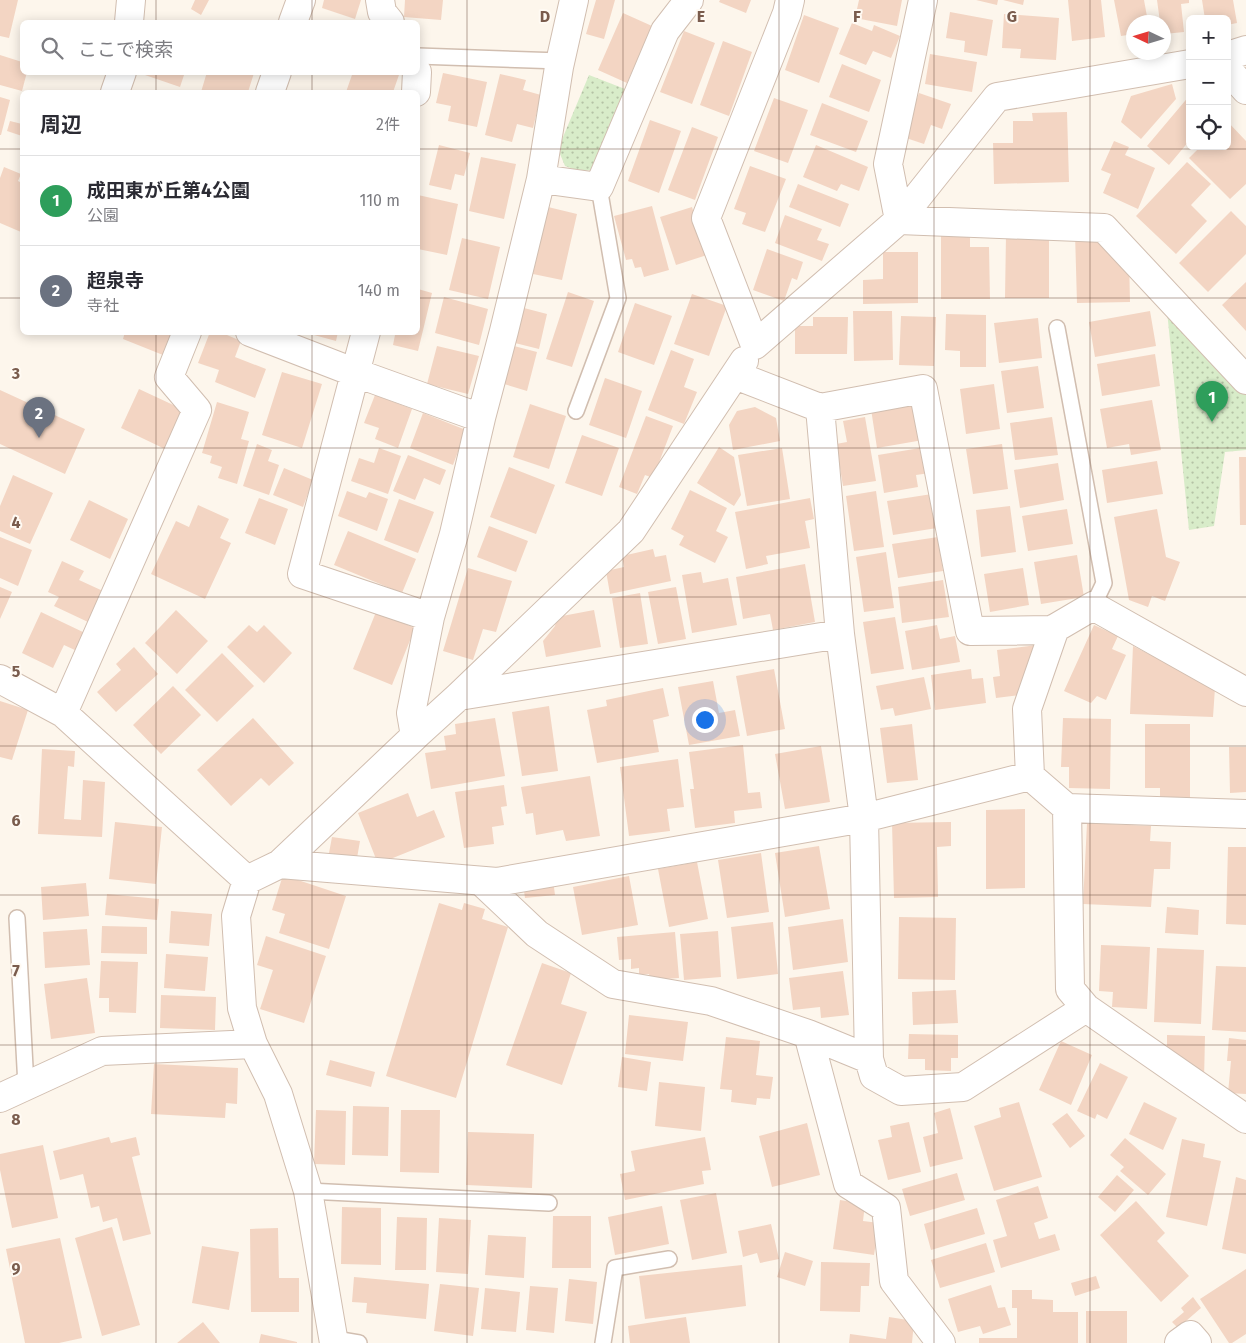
<!DOCTYPE html>
<html lang="ja">
<meta charset="utf-8">
<style>
body{margin:0;font-family:"Fira Sans","Noto Sans JP",sans-serif;background:#f7f7f7;color:#2b2b33}
.controls{position:absolute;right:15px;top:15px;display:grid;overflow:hidden;border-radius:8px;box-shadow:0 2px 12px #0003}
.controls button{width:45px;height:45px;display:grid;place-items:center;padding:0;border:0;border-bottom:1px solid #e1e1e2;background:#fff;color:#2b2b33;font:25px sans-serif}
.compass{position:absolute;left:1126px;top:15px;width:45px;height:45px;border-radius:50%;background:#fff;box-shadow:0 2px 12px #0003;rotate:274deg}
.you{position:absolute;left:704px;top:719px;width:18px;height:18px;margin:-12px;border:4px solid #fff;border-radius:50%;background:#1a73e8;box-shadow:0 0 0 8px #1a73e833}
.badge{display:grid;place-items:center;width:32px;height:32px;border-radius:50%;background:#db2777;color:#fff;font-size:16px;font-weight:700}
.pin{position:absolute;translate:-50% -41px;filter:drop-shadow(0 1px 2px #0008)}
.pin::after{content:'';position:absolute;top:26px;width:18px;height:15px;background:inherit;clip-path:polygon(0 0,100% 0,50% 100%)}
.list{margin:0;padding:0;list-style:none}
h2{display:flex;justify-content:space-between;align-items:center;height:65px;margin:0;padding:0 20px;font-size:21px}
h2 small{font-size:16px;font-weight:400;color:#7c7c81}
.list li{display:grid;grid-template-columns:32px 1fr auto;gap:15px;align-items:center;box-sizing:border-box;height:90px;padding:0 20px;border-top:1px solid #e1e1e2}
.list b{display:block;font-size:19px;white-space:nowrap}
.list p{margin:0;font-size:16px;white-space:nowrap;color:#7c7c81}
.list em{font-size:16px;font-style:normal;color:#7c7c81}
.icon{flex:none;width:28px;height:28px;fill:none;stroke:currentColor;stroke-width:2;stroke-linecap:round;stroke-linejoin:round}
.map{position:relative;flex:none;width:1246px;height:1343px;overflow:hidden}
.search{position:absolute;background:#fff;box-shadow:0 2px 12px #0003;left:20px;top:20px;width:400px;height:55px;display:flex;align-items:center;gap:12px;box-sizing:border-box;padding:0 18px;border-radius:8px;color:#7c7c81;font-size:19px}
.panel{position:absolute;background:#fff;box-shadow:0 2px 12px #0003;left:20px;top:90px;width:400px;height:245px;border-radius:8px}
.map>svg:first-child{display:block}
</style>
<div class="map">
<svg width="1246" height="1343" viewBox="0 0 1246 1343">
<defs>
<pattern id="park-dots" width="8" height="8" patternUnits="userSpaceOnUse" patternTransform="scale(1.25)"><rect width="8" height="8" fill="#d8ecc9"/><path d="M2 2h.1M6 6h.1" fill="none" stroke="#b4c2a5" stroke-width="1.8" stroke-linecap="round"/></pattern>
</defs>
<rect width="100%" height="100%" fill="#fdf6ec"/>
<path fill="url(#park-dots)" d="M589,75L625,89L592,170L579,171L565,166L558,149Z
M1167,311L1246,395V450L1225,452L1214,526L1189,530Z"/>
<path fill="#f3d5c3" d="M0,0H18L9,38L0,36Z
M195,0H209L201,15L191,9Z
M324,0H361L355,19L322,8Z
M405,0H443L441,20L404,17Z
M596,0H615L604,39L586,34Z
M720,0H751L746,13L719,2Z
M859,0H902L897,26L855,18Z
M976,0H998L997,5Z
M1003,0H1024L1023,5Z
M1068,0H1101L1105,37L1072,41Z
M1114,0H1144L1148,22H1134V34L1121,36Z
M1157,0H1189V3L1181,4L1184,32L1164,34V22H1160Z
M1202,0H1233L1237,23L1227,25V19H1205Z
M950,12L993,20L987,56L964,52L965,41L946,38Z
M623,13L652,26L627,83L598,70Z
M1004,14L1059,18L1056,60L1020,58L1021,49L1002,48Z
M804,15L839,28L819,83L785,70Z
M852,23L872,31L874,25L900,36L891,58L873,51L866,65L839,54Z
M684,31L715,43L692,104L660,92Z
M723,41L752,52L729,116L700,105Z
M930,54L977,62L972,92L925,84Z
M0,55L22,62V72H27L22,91L0,85Z
M842,64L881,80L869,112L829,97Z
M146,72H185L180,87L145,75Z
M207,72H252L254,73L248,92H201Z
M353,72H400L393,92H346Z
M443,73L487,82L477,127L448,121L451,106L436,103Z
M500,74L526,80L523,90L541,95L533,128L517,124L512,142L485,135Z
M1172,84L1176,99L1141,139L1121,122L1131,96Z
M919,93L951,104L942,129L931,125L924,144L903,137Z
M1190,95V140L1169,165L1147,146Z
M0,97L10,100L1,135H0Z
M774,98L808,110L788,163L754,151Z
M822,103L868,121L856,152L810,135Z
M1067,112L1069,182L994,184L993,143H1013V121H1033L1032,113Z
M650,120L681,131L659,193L628,181Z
M10,121L22,124V136L7,131Z
M1227,121L1246,141V184L1230,199L1189,158L1201,146H1227Z
M692,127L718,137L695,200L668,190Z
M1114,141L1129,147L1125,155L1155,168L1138,209L1103,193L1111,174L1101,170Z
M439,145L470,153L464,176L455,174L451,190L429,185Z
M816,145L868,167L859,191L841,184L837,191L803,177Z
M481,157L516,164L504,219L469,211Z
M1187,162L1211,184L1191,205L1207,221L1176,254L1136,216Z
M750,166L786,179L765,232L742,224L746,213L734,209Z
M4,167L21,174L18,181L22,183L21,232L0,223V178Z
M798,184L849,204L840,227L789,207Z
M418,195L458,204L447,255L418,249Z
M652,206L669,270L644,277L641,267L635,268L632,259L626,260L614,216Z
M548,207L577,214L562,280L533,274Z
M692,207L707,255L676,265L660,217Z
M1231,211L1246,226V254L1208,292L1179,263Z
M785,215L822,229L817,240L829,244L822,261L775,243Z
M1099,232L1129,258L1130,302L1077,303L1075,233Z
M970,233V247H989L990,299H941V234Z
M1006,235H1049V298H1005Z
M462,238L500,247L488,299L449,290Z
M767,249L803,262L797,280L792,278L784,301L753,290Z
M883,252H918V303L863,304V280L883,279Z
M1246,282V331L1222,305Z
M418,289L432,293L418,351L393,345L395,335L388,333L418,332Z
M568,292L594,301L572,367L546,359Z
M692,294L727,306L709,356L674,344Z
M444,297L488,309L479,345L435,333Z
M635,303L672,316L654,365L618,352Z
M524,308L547,314L539,349L515,343Z
M853,311H892L893,360L854,361Z
M1150,311L1156,346L1095,357L1089,322Z
M946,314L986,315V367H960V351L945,350Z
M901,316L936,317L934,366L899,365Z
M813,317H848L847,354H795V326H813Z
M1038,318L1042,358L999,363L994,323Z
M125,332H172L163,355L123,339Z
M210,332H220L241,341L235,357L266,369L255,398L215,382L219,370L198,363Z
M303,332H338L336,341Z
M437,346L479,356L468,394L427,384Z
M514,346L537,352L527,391L504,384Z
M671,350L694,359L684,387L697,392L684,424L648,410Z
M1155,354L1160,386L1102,396L1097,364Z
M1038,366L1044,408L1007,413L1001,371Z
M282,372L322,384L302,448L262,435Z
M605,378L642,391L626,438L589,425Z
M994,384L1000,429L966,434L960,389Z
M139,389L184,410L165,449L121,428Z
M0,390L85,429L65,474L0,444Z
M375,395L412,409L398,448L375,439L379,428L364,423Z
M1152,400L1161,450L1131,455L1129,444L1107,448L1100,409Z
M217,402L249,412L241,439L249,441L237,484L218,478L222,467L210,463L212,456L202,453Z
M917,402L923,440L877,448L871,409Z
M530,404L566,416L549,469L513,457Z
M755,407L776,418L780,441L733,450L729,425L737,411Z
M423,413L466,430L453,465L410,448Z
M646,416L673,426L653,478L645,475L637,494L619,487Z
M865,417L876,481L843,486L836,444L847,442L843,421Z
M1052,417L1058,455L1015,460L1010,423Z
M582,435L619,448L602,496L565,483Z
M257,444L272,450L268,461L279,465L269,495L243,486Z
M1002,444L1008,489L973,494L966,449Z
M719,447L734,457L741,495L734,506L697,483Z
M926,447L930,473L916,475L918,487L884,493L878,455Z
M379,448L401,456L388,494L351,481L359,458L374,463Z
M782,448L790,499L747,506L738,455Z
M408,455L446,470L440,485L424,478L415,500L393,491Z
M1239,457H1246V525H1240Z
M1157,461L1163,494L1107,503L1102,470Z
M1058,463L1064,500L1020,508L1014,470Z
M509,467L555,485L536,534L490,517Z
M284,468L313,480L303,507L273,495Z
M13,475L53,493L30,544L0,531V506Z
M690,490L727,508L716,531L728,537L715,563L679,545L684,536L671,529Z
M347,491L366,498L369,492L388,499L377,531L338,516Z
M876,491L884,547L854,551L846,496Z
M932,494L937,528L893,535L887,501Z
M259,498L288,509L275,545L245,533Z
M810,498L814,519L805,521L810,548L766,556L768,564L746,569L735,512Z
M399,499L434,512L418,553L384,540Z
M89,500L128,519L110,559L70,540Z
M198,505L229,519L220,538L231,543L205,599L151,574L176,521L189,527Z
M1010,506L1016,552L981,557L976,510Z
M1067,509L1073,544L1028,551L1022,516Z
M1157,509L1166,557L1180,562L1165,601L1152,596L1148,607L1129,600L1114,517Z
M489,526L528,541L516,572L477,557Z
M348,531L416,559L402,593L334,565Z
M0,537L32,550L18,586L0,578Z
M938,537L943,571L898,578L892,544Z
M653,549L655,557L666,555L671,581L610,594L606,571L624,567L622,556Z
M886,552L894,608L864,612L856,557Z
M1077,555L1084,597L1041,604L1034,562Z
M62,561L84,571L79,580L103,591L88,622L54,606L59,597L48,592Z
M805,564L815,622L773,630L770,614L743,619L736,577Z
M468,568L512,581L496,632L483,629L473,660L443,651Z
M1023,568L1029,605L990,612L984,574Z
M701,572L703,583L728,578L737,625L692,633L682,575Z
M943,580L949,617L902,623L898,587Z
M0,587L12,592L0,619Z
M676,587L686,639L658,644L648,592Z
M640,593L648,644L620,648L612,598Z
M176,610L208,641L177,674L145,643Z
M594,610L601,647L546,657L543,641L555,626L557,617Z
M41,612L85,633L77,651L64,645L53,668L22,653Z
M376,612L415,628L392,685L353,669Z
M895,617L904,669L871,674L863,622Z
M249,625L257,632L264,625L292,653L264,683L227,647Z
M937,625L940,639L955,636L960,662L912,670L905,631Z
M1094,625L1118,636L1112,649L1126,655L1106,700L1097,696L1091,703L1064,691Z
M1037,645L1019,695L996,698L993,677L1000,676L997,650Z
M1133,646L1215,688L1213,717L1130,714Z
M134,647L158,674L116,712L97,692L121,670L116,664Z
M222,653L254,686L217,722L185,690Z
M774,669L785,729L747,736L736,676Z
M971,669L972,679L983,678L986,703L935,710L931,675Z
M924,677L931,709L895,716L893,708L881,710L876,686Z
M713,681L719,713L735,710L740,736L689,745L678,687Z
M173,686L201,715L161,754L133,725Z
M663,688L669,716L653,720L659,752L597,763L587,710L607,706L606,700Z
M0,701L28,710L12,760L0,757Z
M549,706L558,771L522,776L512,712Z
M253,718L294,763L269,786L261,778L231,806L197,770Z
M495,718L505,776L431,789L425,753L446,750L444,736L456,734L455,724Z
M1063,718L1111,719L1110,789L1069,788V767H1061Z
M912,724L918,780L887,783L880,728Z
M1145,724H1190V798L1160,799V788H1145Z
M743,745L748,793L760,792L762,808L734,811L735,823L695,828L690,789H694L689,752Z
M821,746L830,802L785,809L775,754Z
M1229,747H1246V792L1230,793Z
M42,749L75,751L74,767L68,766L64,819L81,820L83,780L105,782L102,837L38,834Z
M678,759L684,807L667,809L670,831L629,836L620,767Z
M590,776L600,836L566,841L563,830L536,835L533,813L526,814L521,787Z
M504,785L507,806L501,807L504,825L492,827L494,844L464,848L455,792Z
M408,793L417,817L434,810L445,837L378,864L358,813Z
M1025,809V888L986,889V810Z
M115,822L162,827L156,884L109,879Z
M951,822V846L937,847L938,897L894,898L892,823Z
M1087,823L1151,826L1150,841L1171,842L1170,869H1154L1151,907L1083,904Z
M332,837L360,841L357,858L329,853Z
M819,846L830,909L785,917L775,853Z
M1228,847H1246V925L1226,924Z
M761,853L769,912L727,918L718,860Z
M697,862L708,919L669,927L658,869Z
M283,875L346,896L329,949L279,933L285,914L272,910Z
M629,876L638,925L582,935L573,887Z
M553,880L555,895L525,898L523,884Z
M86,883L89,916L43,920L41,887Z
M107,894L159,899L157,920L105,915Z
M439,903L462,910L464,903L485,909L482,919L508,927L456,1098L386,1076Z
M1167,907L1199,910L1198,935L1165,933Z
M171,911L212,914L209,946L169,943Z
M899,917L956,918L955,980L898,979Z
M843,919L848,962L793,970L788,927Z
M773,922L778,974L737,979L731,927Z
M102,926L147,927V954L101,953Z
M87,929L90,965L45,968L43,932Z
M718,931L721,977L684,980L680,934Z
M675,932L679,978L650,980L649,974L639,975V968L631,969V959L619,960L617,937Z
M266,936L326,956L304,1023L260,1009L273,970L257,965Z
M1101,945L1150,947L1147,1009L1112,1007L1113,992L1099,991Z
M1157,948L1204,950L1201,1024L1154,1022Z
M166,954L208,957L205,991L164,988Z
M101,961L138,962L136,1013L109,1012V998H99Z
M542,963L571,973L561,1004L587,1012L562,1085L506,1065Z
M1216,966L1246,967V1032L1212,1030Z
M843,971L849,1015L821,1018L820,1007L793,1010L789,978Z
M87,978L95,1033L51,1039L44,984Z
M956,990L958,1023L913,1025L912,992Z
M161,995L216,997L215,1030L160,1028Z
M629,1015L688,1022L683,1061L625,1054Z
M909,1034L958,1035V1058H951V1071L925,1070V1059H908Z
M1167,1035L1205,1036L1204,1080L1167,1057Z
M726,1037L760,1041L756,1075L773,1077L770,1099L757,1098L756,1105L731,1102L732,1090L720,1089Z
M1229,1038L1246,1040V1094L1228,1093L1231,1061H1227Z
M1061,1041L1092,1055L1071,1105L1039,1090Z
M622,1057L651,1062L647,1091L618,1087Z
M330,1060L375,1072L371,1087L326,1075Z
M1100,1063L1128,1077L1107,1119L1097,1114L1095,1119L1077,1111Z
M154,1064L238,1068L237,1104L226,1103L225,1118L151,1114Z
M659,1082L705,1087L701,1131L655,1126Z
M1019,1102L1042,1177L994,1191L974,1126L1001,1117L999,1108Z
M1144,1102L1177,1118L1163,1150L1129,1134Z
M353,1106L389,1107L388,1156L352,1155Z
M950,1108L963,1159L930,1167L923,1137L938,1133L934,1113Z
M316,1110L346,1111L345,1165L314,1164Z
M401,1110H440L439,1173L400,1172Z
M1067,1113L1085,1136L1070,1148L1052,1124Z
M909,1122L921,1172L888,1180L878,1140L892,1137L890,1126Z
M807,1123L820,1175L772,1187L759,1136Z
M468,1132L534,1134L532,1188L466,1185Z
M109,1137L111,1143L136,1137L140,1155L132,1157L151,1234L123,1241L117,1218L103,1222L99,1206L91,1208L83,1174L60,1180L53,1151Z
M705,1137L711,1170L702,1171L704,1184L625,1200L620,1174L635,1171L631,1151Z
M1125,1138L1166,1174L1148,1195L1120,1171L1124,1167L1110,1155Z
M1182,1139L1205,1144L1203,1157L1221,1161L1207,1226L1166,1217Z
M43,1145L58,1218L12,1228L0,1170V1154Z
M957,1173L965,1200L910,1216L902,1189Z
M1117,1175L1134,1190L1115,1212L1098,1197Z
M1236,1177L1246,1180V1254L1222,1249Z
M1038,1186L1048,1218L1034,1223L1039,1239L1055,1234L1060,1250L1001,1268L993,1240L1007,1236L996,1200Z
M716,1193L727,1253L692,1260L680,1200Z
M840,1200L865,1204L863,1221L879,1223L874,1255L833,1249Z
M1136,1201L1165,1233L1157,1241L1189,1276L1161,1302L1100,1235Z
M662,1206L669,1244L615,1255L608,1217Z
M342,1207L381,1208V1265L341,1264Z
M977,1208L985,1234L931,1250L924,1224Z
M553,1216H591V1268H552Z
M397,1217L427,1218L426,1270H395Z
M439,1218L471,1220L468,1274L436,1272Z
M771,1224L779,1259L760,1263L757,1253L743,1257L738,1231Z
M112,1227L140,1325L102,1336L75,1238Z
M278,1228L279,1278H299V1312H251L250,1229Z
M488,1235L526,1237L524,1278L485,1275Z
M60,1238L82,1338L59,1343H25L6,1249Z
M986,1243L995,1272L940,1288L931,1260Z
M202,1246L239,1252L229,1310L192,1303Z
M785,1252L813,1261L805,1286L777,1277Z
M821,1262L870,1263L869,1286H861L860,1312L820,1311Z
M742,1265L746,1306L645,1319L639,1276Z
M1246,1269V1334L1232,1343H1229L1200,1299Z
M1096,1276L1100,1288L1075,1296L1071,1283Z
M354,1277L429,1284L426,1319L366,1313L367,1303L352,1302Z
M569,1279L597,1282L593,1324L565,1321Z
M440,1284L479,1288L473,1336L434,1331Z
M991,1285L998,1308L1005,1307L1011,1325L983,1334L980,1326L958,1332L948,1299Z
M530,1286L558,1288L554,1333L526,1330Z
M485,1288L520,1292L516,1332L481,1329Z
M1012,1290H1032V1299L1053,1300V1312H1078V1343H979V1338H1017V1308H1012Z
M1193,1297L1201,1308L1178,1328L1172,1322L1184,1312L1181,1308Z
M1086,1311H1127V1343H1086Z
M686,1317L690,1343H630L628,1326Z
M889,1317L914,1321L912,1343H849L850,1334L886,1339Z
M203,1322L220,1343H177Z
M261,1334L297,1342V1343H259Z"/>
<g fill="none" stroke-linecap="round" stroke-linejoin="round">
<defs>
<path id="lane" d="M418,56L561,61
M1057,328L1104,583L1093,606
M576,411L618,298L599,187
M17,918L26,1086
M308,1191L549,1203
M335,1339L359,1343
M603,1343L615,1268L669,1259"/>
<path id="street" d="M380,0L382,12L390,22
M790,0L787,13L706,218L755,345L899,220L997,97L1190,64
M129,22L131,0
M293,22L301,0
M1227,56L1246,50
M1227,69L1246,90
M115,92L122,72
M270,92L277,72
M416,92L417,72
M541,179L599,187L665,31L689,0
M899,220L1104,228L1246,380
M899,220L888,164L923,0
M250,332L356,373L481,418
M366,332L302,574L430,617
M735,375L820,408L923,389L970,631L1052,630L1093,606L1246,692
M0,679L63,713L247,880
M459,696L840,634L820,408
M63,713L197,410L169,377L187,332
M415,736L459,696L631,531L744,361
M1030,776L1027,709L1055,628
M1067,808L1030,776L864,818L869,1059L874,1076L901,1091L963,1087L1086,1008
M1246,814L1067,808L1070,989L1086,1008L1246,1119
M280,864L497,882L864,818L840,634
M481,881L537,934L613,984L711,1001L808,1034
M869,1059L808,1034L848,1184L886,1208L894,1281L941,1343
M0,1098L102,1051L253,1044
M334,1343L308,1191L278,1094L253,1044L242,1008L236,916L247,880L280,864L415,736L411,713L430,617L454,534L481,418L504,331L541,179L559,67L574,0
M1179,1343L1190,1335L1197,1343"/>
</defs>
<use href="#lane" stroke="#d1beb0" stroke-width="18"/>
<use href="#street" stroke="#d1beb0" stroke-width="30"/>
<use href="#lane" stroke="#fff" stroke-width="15"/>
<use href="#street" stroke="#fff" stroke-width="28"/>
</g>
<path fill="none" stroke="#7a5c4d" stroke-width="1" stroke-opacity="0.55" d="M156,0V22M312,0V22M467,0V1343M623,0V1343M779,0V1343M934,0V1343M1090,0V1343M156,72V92M312,72V92M0,149H22M418,149H1246M0,298H22M418,298H1246M156,332V1343M312,332V1343M0,448H1246M0,597H1246M0,746H1246M0,895H1246M0,1045H1246M0,1194H1246"/>
<g font-size="16" text-anchor="middle" font-weight="bold" fill="#7a5c4d" stroke="#fffaf3" stroke-width="4" stroke-linejoin="round" paint-order="stroke">
<text x="545" y="22">D</text>
<text x="701" y="22">E</text>
<text x="857" y="22">F</text>
<text x="1012" y="22">G</text>
<text x="16" y="379">3</text>
<text x="16" y="528">4</text>
<text x="16" y="677">5</text>
<text x="16" y="826">6</text>
<text x="16" y="976">7</text>
<text x="16" y="1125">8</text>
<text x="16" y="1274">9</text>
</g>
</svg>
<div class="controls">
<button>+</button>
<button>−</button>
<button><svg class="icon" aria-label="locate" viewBox="0 0 24 24"><circle cx="12" cy="12" r="6"/><path d="M12 2v4M12 18v4M2 12h4M18 12h4"/></svg></button>
</div>
<svg class="compass" viewBox="-18 -18 36 36"><path d="M0-13l5 13h-10z" fill="#e53935"/><path d="M0 13l5-13h-10z" fill="#7c7c81"/></svg>
<div class="you"></div>
<div class="pin badge" style="left:1212px;top:422px;background:#2e9e5b">1</div>
<div class="pin badge" style="left:39px;top:438px;background:#6b7280">2</div>
<div class="search"><svg class="icon" aria-label="search" viewBox="0 0 24 24"><circle cx="10" cy="10" r="6"/><path d="M15 15l6 6"/></svg>ここで検索</div>
<section class="panel">
<h2>周辺<small>2件</small></h2>
<ul class="list">
<li><span class="badge" style="background:#2e9e5b">1</span><div><b>成田東が丘第4公園</b><p>公園</p></div><em>110 m</em></li>
<li><span class="badge" style="background:#6b7280">2</span><div><b>超泉寺</b><p>寺社</p></div><em>140 m</em></li>
</ul>
</section>
</div>
